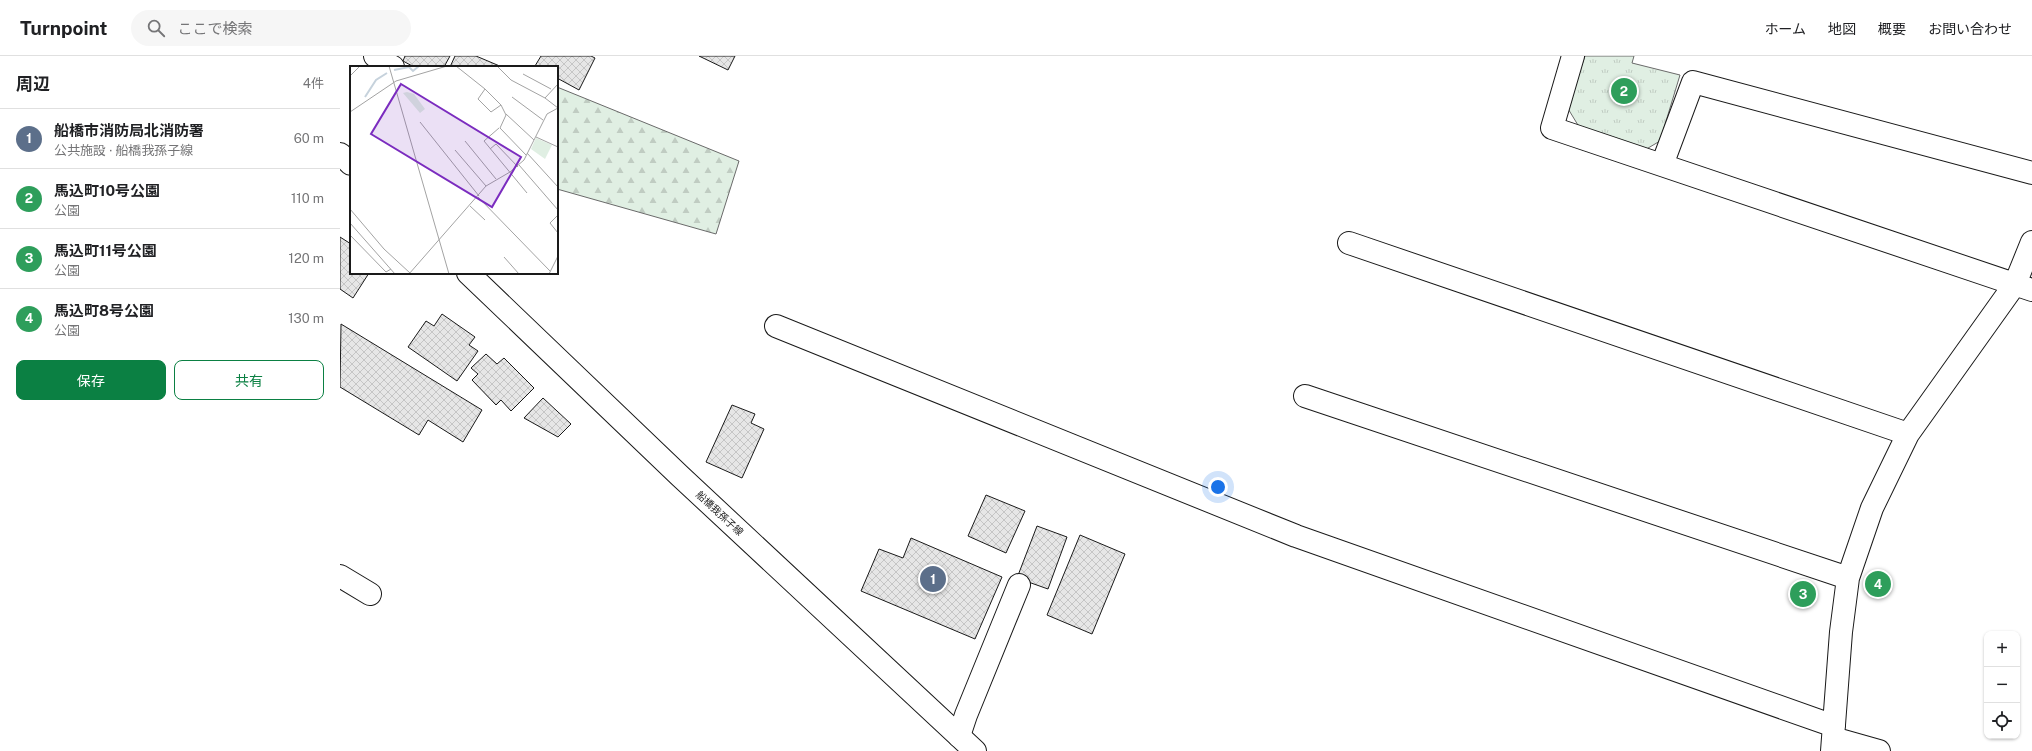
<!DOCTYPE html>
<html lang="ja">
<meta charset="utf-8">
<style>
body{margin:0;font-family:"Public Sans","Noto Sans JP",sans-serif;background:#f6f6f6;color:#202124}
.controls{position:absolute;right:12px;bottom:12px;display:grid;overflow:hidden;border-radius:8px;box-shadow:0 1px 3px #0004}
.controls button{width:36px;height:36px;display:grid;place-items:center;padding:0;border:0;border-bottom:1px solid #e0e0e0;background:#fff;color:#202124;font:20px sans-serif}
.you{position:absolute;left:878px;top:431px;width:14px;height:14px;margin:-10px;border:3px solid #fff;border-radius:50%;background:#1a73e8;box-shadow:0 0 0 6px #1a73e833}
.badge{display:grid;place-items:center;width:26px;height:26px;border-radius:50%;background:#0b8043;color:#fff;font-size:13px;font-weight:700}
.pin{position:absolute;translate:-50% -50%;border:2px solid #fff;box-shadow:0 1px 4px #0006}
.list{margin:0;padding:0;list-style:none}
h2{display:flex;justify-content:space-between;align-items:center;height:52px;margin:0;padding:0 16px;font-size:17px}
h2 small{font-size:13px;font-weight:400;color:#757577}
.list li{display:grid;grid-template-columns:26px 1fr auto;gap:12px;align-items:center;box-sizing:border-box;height:60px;padding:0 16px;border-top:1px solid #e0e0e0}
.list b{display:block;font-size:15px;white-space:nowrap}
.list p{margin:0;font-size:13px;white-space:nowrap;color:#757577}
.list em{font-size:13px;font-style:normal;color:#757577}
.actions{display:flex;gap:8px;padding:12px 16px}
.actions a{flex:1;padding:9px 0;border:1px solid #0b8043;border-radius:8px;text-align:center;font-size:14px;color:#0b8043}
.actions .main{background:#0b8043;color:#fff}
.icon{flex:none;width:22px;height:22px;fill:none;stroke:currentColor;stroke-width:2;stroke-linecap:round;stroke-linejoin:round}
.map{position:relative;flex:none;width:1692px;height:695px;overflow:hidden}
header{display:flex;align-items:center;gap:24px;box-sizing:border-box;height:56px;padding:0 20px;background:#fff;border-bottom:1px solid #e0e0e0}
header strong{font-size:19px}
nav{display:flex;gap:22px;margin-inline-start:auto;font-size:14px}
.search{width:280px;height:36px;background:#f6f6f6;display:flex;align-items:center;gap:10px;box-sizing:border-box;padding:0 14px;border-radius:22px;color:#757577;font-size:15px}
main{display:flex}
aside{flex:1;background:#fff}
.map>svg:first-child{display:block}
</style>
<header>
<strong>Turnpoint</strong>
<div class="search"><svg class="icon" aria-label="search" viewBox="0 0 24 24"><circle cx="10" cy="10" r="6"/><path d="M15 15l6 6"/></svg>ここで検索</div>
<nav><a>ホーム</a><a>地図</a><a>概要</a><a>お問い合わせ</a></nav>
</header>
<main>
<aside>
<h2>周辺<small>4件</small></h2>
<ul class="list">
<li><span class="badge" style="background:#5c6f8a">1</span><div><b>船橋市消防局北消防署</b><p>公共施設 · 船橋我孫子線</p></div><em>60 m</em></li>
<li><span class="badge" style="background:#2e9e5b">2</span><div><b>馬込町10号公園</b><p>公園</p></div><em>110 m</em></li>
<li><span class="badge" style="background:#2e9e5b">3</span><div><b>馬込町11号公園</b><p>公園</p></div><em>120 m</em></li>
<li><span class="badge" style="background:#2e9e5b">4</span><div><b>馬込町8号公園</b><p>公園</p></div><em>130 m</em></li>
</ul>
<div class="actions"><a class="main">保存</a><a>共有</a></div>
</aside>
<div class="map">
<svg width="1692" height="695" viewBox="0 0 1692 695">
<defs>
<pattern id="forest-firs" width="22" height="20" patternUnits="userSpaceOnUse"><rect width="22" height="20" fill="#e0efe3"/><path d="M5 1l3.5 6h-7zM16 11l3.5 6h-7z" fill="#c0ccc2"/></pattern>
<pattern id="park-tufts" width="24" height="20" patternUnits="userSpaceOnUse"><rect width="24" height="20" fill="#e0efe3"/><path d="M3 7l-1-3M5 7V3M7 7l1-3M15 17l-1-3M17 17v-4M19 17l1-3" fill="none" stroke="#c0ccc2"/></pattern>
<pattern id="building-cross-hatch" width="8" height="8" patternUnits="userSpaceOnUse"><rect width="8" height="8" fill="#e6e6e6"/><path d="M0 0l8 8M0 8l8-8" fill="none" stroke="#c5c5c5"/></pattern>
</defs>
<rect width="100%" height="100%" fill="#fff"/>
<path fill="url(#forest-firs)" stroke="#6a6a6a" d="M217,31L399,105L376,178L217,133Z"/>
<path fill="url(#park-tufts)" stroke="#6a6a6a" d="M1245,0H1294L1292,7L1340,19L1320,85L1298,98L1244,79L1227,51Z"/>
<path fill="url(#building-cross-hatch)" stroke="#1a1a1a" d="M65,0H110L104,11H74L63,5Z
M115,0H136L162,11H110Z
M201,0H251L255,2L239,34L217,22V11L195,10Z
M359,0H395L388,14Z
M0,181L11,188V217H29L13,242L0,233Z
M102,258L135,281L129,289L138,295L117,325L68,291L86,265L94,270Z
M1,268L142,354L123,386L88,364L79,379L0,331Z
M146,298L157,308L164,302L194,332L171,355L161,344L156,349L132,324L138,318L131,312Z
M203,342L231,368L218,381L184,362Z
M392,349L415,358L411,367L424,373L402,422L366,406Z
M646,439L685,455L666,497L628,480Z
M697,470L727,481L708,533L677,522Z
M740,479L785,498L752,578L707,559Z
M571,482L662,521L635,583L521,535L539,493L563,502Z"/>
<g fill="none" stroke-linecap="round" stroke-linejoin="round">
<defs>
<path id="minor" d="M35,0L53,11
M1233,0L1212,72L1692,234
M1322,109L1353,26L1692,117
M1009,187L1568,378
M436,270L956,480L1494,670
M965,340L1508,522
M0,520L30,538
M619,680L626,659L679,529
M1493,682L1539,695
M1492,695L1501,576L1508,522L1532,452L1568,378L1675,228L1692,186"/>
<path id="major" d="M0,98L11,108
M128,217L340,420L635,695"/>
</defs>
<use href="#minor" stroke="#1a1a1a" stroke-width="24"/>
<use href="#major" stroke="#1a1a1a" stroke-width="24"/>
<use href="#minor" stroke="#fff" stroke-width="22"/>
<use href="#major" stroke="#fff" stroke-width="22"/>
</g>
<g text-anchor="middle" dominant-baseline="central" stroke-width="3" stroke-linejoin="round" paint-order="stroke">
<g font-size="10" fill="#1a1a1a" stroke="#fff">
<text transform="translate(380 457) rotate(43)">船橋我孫子線</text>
</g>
</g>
<g transform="translate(10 10)">
<rect width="208" height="208" fill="#fff"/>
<path d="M186,72L202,79L195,93L181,83Z" fill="#e0efe3"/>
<path d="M57,26L64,28L75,43L70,47L53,27Z" fill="#e0efe3"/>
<path fill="none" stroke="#c6d2dc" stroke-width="2" d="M44,4L59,1L63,5L69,0M15,31L26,14L37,7"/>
<path fill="none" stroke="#a3a3a3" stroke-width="1" d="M39,0L99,208M106,0L135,23L128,33L141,46L151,39L156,49L150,62L176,89M173,8L201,23M0,10L10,0M135,23L151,39M162,31L193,54M195,32L208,18M0,46L46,15L97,0M156,48L184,74M70,56L129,130M149,62L134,75L177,127M186,71L208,81M115,75L146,113M140,83L146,78L168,101M105,84L136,120M177,87L208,121M169,99L208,144M128,131L200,205M120,140L135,154M0,143L34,183L60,207M208,149L200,157L208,167M0,157L45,208M0,169L36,206L41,203M154,191L169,208M59,208L136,120L160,106L174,94L197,48L208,42L195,32L161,14L147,0M199,208L208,190"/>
<path fill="#7b2cbf" fill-opacity="0.15" stroke="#7b2cbf" stroke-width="2" d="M51,18L171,91L142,141L21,68Z"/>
<rect width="208" height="208" fill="none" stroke="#1a1a1a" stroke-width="2"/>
</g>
</svg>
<div class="controls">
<button>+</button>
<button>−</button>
<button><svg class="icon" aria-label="locate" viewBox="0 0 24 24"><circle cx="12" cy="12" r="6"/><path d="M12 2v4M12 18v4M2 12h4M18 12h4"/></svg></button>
</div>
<div class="you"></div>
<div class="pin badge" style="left:593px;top:523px;background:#5c6f8a">1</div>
<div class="pin badge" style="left:1284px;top:35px;background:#2e9e5b">2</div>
<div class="pin badge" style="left:1463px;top:538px;background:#2e9e5b">3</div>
<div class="pin badge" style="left:1538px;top:528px;background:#2e9e5b">4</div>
</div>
</main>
